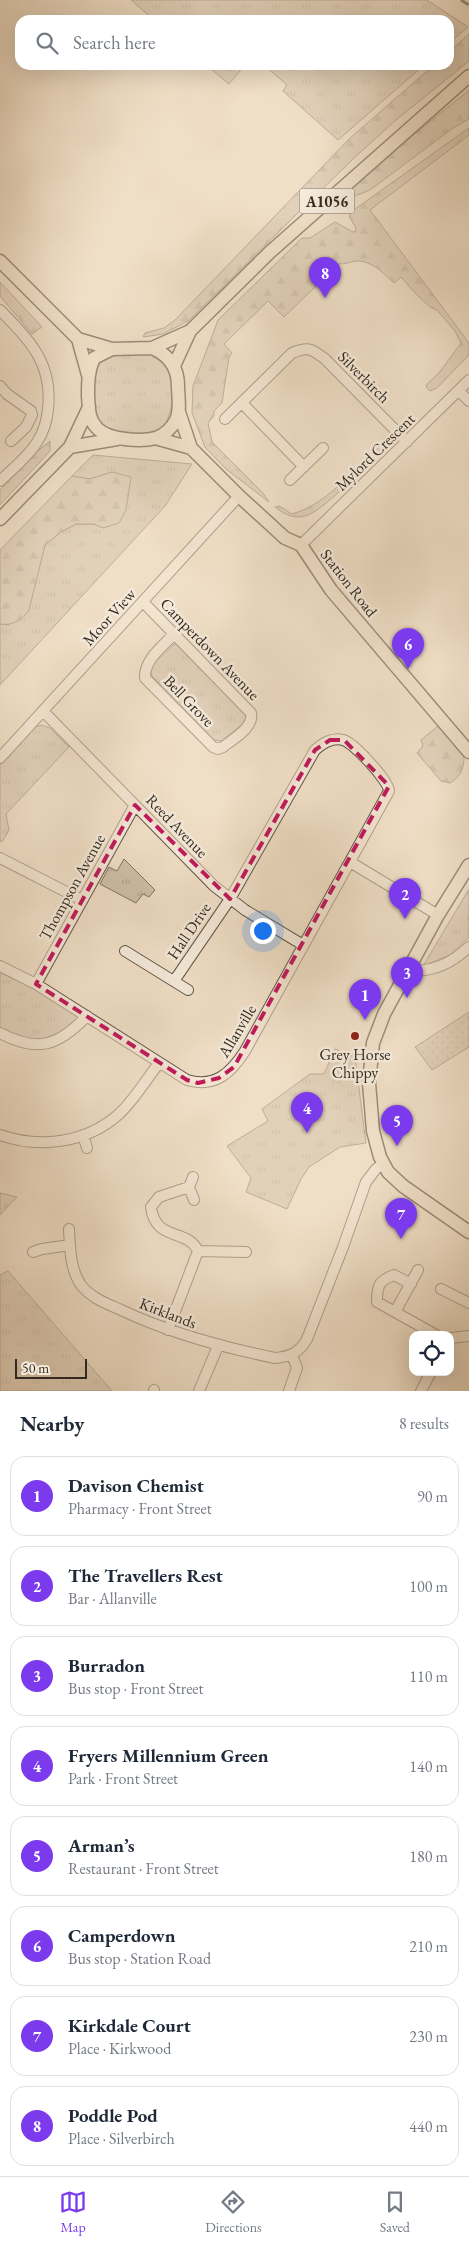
<!DOCTYPE html>
<meta charset="utf-8">
<style>
body{margin:0;font-family:"EB Garamond",serif;background:#f2f2f3;color:#1f2937}
.controls{position:absolute;right:15px;bottom:15px;display:grid;overflow:hidden;border-radius:10px;box-shadow:0 5px 20px #0002}
.controls button{width:45px;height:45px;display:grid;place-items:center;padding:0;border:0;border-bottom:1px solid #e0e1e3;background:#fff;color:#1f2937;font:25px sans-serif}
.scale{position:absolute;left:15px;bottom:12px;width:72px;box-sizing:border-box;padding-left:5px;border:2px solid #322a1f;border-top:0;font-size:14px;line-height:18px;white-space:nowrap;color:#322a1f;-webkit-text-stroke:4px #f5eadb;paint-order:stroke}
.you{position:absolute;left:262px;top:930px;width:18px;height:18px;margin:-12px;border:4px solid #fff;border-radius:50%;background:#1a73e8;box-shadow:0 0 0 8px #1a73e833}
.badge{display:grid;place-items:center;width:32px;height:32px;border-radius:50%;background:#7c3aed;color:#fff;font-size:16px;font-weight:700}
.pin{position:absolute;translate:-50% -41px;filter:drop-shadow(0 1px 2px #0008)}
.pin::after{content:'';position:absolute;top:26px;width:18px;height:15px;background:inherit;clip-path:polygon(0 0,100% 0,50% 100%)}
.list{margin:0;padding:0;list-style:none}
h2{display:flex;justify-content:space-between;align-items:center;height:65px;margin:0;padding:0 20px;font-size:21px}
h2 small{font-size:16px;font-weight:400;color:#747a83}
.list li{display:grid;grid-template-columns:32px 1fr auto;gap:15px;align-items:center;box-sizing:border-box;height:80px;margin:0 10px 10px;padding:0 10px;border:1px solid #e0e1e3;border-radius:15px}
.list b{display:block;font-size:19px;white-space:nowrap}
.list p{margin:0;font-size:16px;white-space:nowrap;color:#747a83}
.list em{font-size:16px;font-style:normal;color:#747a83}
.icon{flex:none;width:28px;height:28px;fill:none;stroke:currentColor;stroke-width:2;stroke-linecap:round;stroke-linejoin:round}
.map{position:relative;flex:none;width:469px;height:1391px;overflow:hidden}
.search{position:absolute;background:#fff;box-shadow:0 5px 20px #0002;left:15px;right:15px;top:15px;height:55px;display:flex;align-items:center;gap:12px;box-sizing:border-box;padding:0 18px;border-radius:15px;color:#747a83;font-size:19px}
.sheet{height:785px;background:#fff}
nav{display:flex;justify-content:space-around;align-items:center;box-sizing:border-box;height:70px;border-top:1px solid #e0e1e3;background:#fff;font-size:14px;color:#747a83}
nav a{display:grid;justify-items:center;gap:2px}
nav .on{color:#7c3aed}
.map>svg:first-child{display:block}
</style>
<div class="map">
<svg width="469" height="1391" viewBox="0 0 469 1391">
<defs>
<pattern id="grass-tufts" width="24" height="20" patternUnits="userSpaceOnUse" patternTransform="scale(1.25)"><rect width="24" height="20" fill="#d0c0aa"/><path d="M3 7l-1-3M5 7V3M7 7l1-3M15 17l-1-3M17 17v-4M19 17l1-3" fill="none" stroke="#b3a592"/></pattern>
<pattern id="forest-firs" width="22" height="20" patternUnits="userSpaceOnUse" patternTransform="scale(1.25)"><rect width="22" height="20" fill="#d0c0aa"/><path d="M5 1l3.5 6h-7zM16 11l3.5 6h-7z" fill="#b3a592"/></pattern>
<pattern id="garden-dots" width="8" height="8" patternUnits="userSpaceOnUse" patternTransform="scale(1.25)"><rect width="8" height="8" fill="#d0c0aa"/><path d="M2 2h.1M6 6h.1" fill="none" stroke="#b3a592" stroke-width="1.8" stroke-linecap="round"/></pattern>
</defs>
<rect width="100%" height="100%" fill="#f0dfc7"/>
<filter id="stains"><feTurbulence type="fractalNoise" baseFrequency=".004" numOctaves="4"/><feColorMatrix values="0 0 0 0 .2 0 0 0 0 .09 0 0 0 0 .02 0 0 0 .5 -.17"/></filter>
<radialGradient id="worn" r=".72"><stop offset=".6" stop-color="#630" stop-opacity="0"/><stop offset="1" stop-color="#630" stop-opacity=".3"/></radialGradient>
<path fill="url(#grass-tufts)" stroke="#817564" d="M131,0H427L468,27L449,43V20H154Z
M206,65H245L229,84Z
M264,65H424L338,140L283,91L287,85Z
M148,353C154,355 160,357 165,362C178,376 175,422 157,431C148,435 136,433 127,433C117,433 106,432 100,423C93,414 94,404 94,394C93,348 111,355 148,353Z
M93,455L192,464L165,506L0,685V624L9,625L39,568L45,545L61,532L76,524H94L103,528L112,472L90,479L72,476Z
M174,644L181,645L245,713L246,721L222,741L214,740L152,676L150,670L153,664Z
M42,725L50,728L69,747L6,814L9,830L2,842L0,841V765L35,727Z
M124,859L155,890L149,897L143,894L136,903L100,884L109,867L117,871Z
M469,889V937L450,955L423,966Z
M0,972L35,988L79,1017C69,1029 51,1042 34,1042C24,1042 10,1033 0,1029Z
M335,1049L355,1057L366,1143L340,1147L309,1167L301,1179L287,1209L246,1192L251,1178L227,1146L268,1121L262,1109L310,1074H324Z
M8,1271L112,1391H0V1275Z"/>
<path fill="url(#forest-firs)" stroke="#817564" d="M469,34V61L396,120L353,159L188,321L163,334L143,337L145,333L164,328L175,320L349,139L434,65H449V52Z
M469,90V119L453,128L370,190L352,197L348,194L349,189L364,175Z
M469,128V135L370,210L469,343V355L437,388L430,391L426,387L427,384L439,373L461,343L455,331L437,310L430,307L416,294L401,277L394,283C383,273 372,260 355,261C350,262 346,264 339,264L284,317L268,301L224,344L232,353L229,357L222,403L214,411V416L208,423L212,442L263,493L269,502L226,469L205,447L192,413L193,386L218,320L302,238H310L335,222L353,232H355L356,228L349,216L355,209Z
M0,282L42,327L32,334L0,296Z
M387,436L390,442C372,459 328,507 308,515C295,520 285,515 275,507L279,506L292,514C331,503 359,463 387,436Z
M50,441V451L0,505V490L41,448Z
M112,472L131,477L126,510L119,523L103,528L94,524H76L61,532L45,545L29,610C22,620 13,626 0,624V550L72,476L90,479Z
M438,726L464,757C464,769 460,777 450,783L441,781L417,753L423,746L421,740Z
M0,1193L17,1197L0,1215Z"/>
<path fill="url(#garden-dots)" stroke="#817564" d="M469,1012V1047L432,1070L415,1047Z"/>
<g fill="none" stroke-linecap="round" stroke-linejoin="round">
<defs>
<path id="minor" d="M0,310C30,341 53,363 48,409C47,420 43,433 37,442C28,457 12,469 0,481
M0,386L7,394L31,411L32,415L26,427L11,441
M459,391L469,401
M242,403L304,467
M225,419L292,353C309,346 312,349 325,359L407,442
M290,480L323,448
M301,545L469,380
M143,602L251,713C254,728 233,739 223,747L218,749L213,747L145,678C144,660 162,647 174,634
M43,711L214,886L245,910L303,945
M0,758L239,496
M0,858L82,900
M350,862L438,915
M125,951L188,990
M0,966L36,984L187,1080C215,1088 231,1073 245,1051L389,791C389,781 353,742 343,740C332,737 323,743 315,750L230,899L174,981
M409,970C432,973 452,963 469,947
M36,984L135,805
M0,1033C38,1053 58,1046 87,1016
M0,1135C39,1149 87,1143 119,1114C134,1100 146,1080 159,1063
M83,1135L87,1148
M193,1177L189,1187L194,1200
M69,1229C70,1248 70,1269 81,1285C90,1297 105,1303 119,1309C169,1333 221,1347 275,1358C290,1357 300,1352 307,1339L343,1247L366,1182L376,1169L383,1164
M198,1251L246,1252
M33,1252L42,1249L70,1245
M418,1270L395,1312L436,1335
M441,1289L469,1303
M395,1312L377,1302C377,1285 379,1281 394,1275L411,1284
M168,1330L198,1251C188,1228 155,1242 151,1207L159,1197L189,1187
M450,1338L469,1336
M154,1390V1391
M199,1391L218,1346
M289,1391L297,1368L292,1355
M421,1391L431,1372"/>
<path id="major" d="M0,261L78,339L88,375
M78,339L112,349
M152,348L190,331L270,252L469,76
M152,348C169,355 178,367 178,386C178,397 181,410 176,420C172,428 164,435 156,438C141,442 108,440 97,428C88,419 89,408 88,396C88,381 88,371 94,358L112,349Z
M174,366L190,331
M179,412L191,448L239,496L285,538L301,545L331,590L469,752
M155,438L191,448
M70,447L117,439
M0,519L70,447L89,407
M469,865L438,915L384,1014L373,1043L369,1083L373,1131L380,1157L388,1172L403,1186L469,1232"/>
</defs>
<use href="#minor" stroke="#625749" stroke-width="12"/>
<use href="#major" stroke="#322a1f" stroke-width="15"/>
<use href="#minor" stroke="#f5eadb" stroke-width="10"/>
<use href="#major" stroke="#f0dfc7" stroke-width="12"/>
<path stroke="#322a1f" stroke-width="3" stroke-dasharray="9 9" stroke-linecap="butt" d="M461,0L469,5"/>
</g>
<path d="M0 0H469V1391H0ZM330,740H344L389,786L234,1067L219,1078L198,1083L187,1080L36,984L135,805L230,899L315,750Z" fill="#f0dfc7" fill-opacity=".55" fill-rule="evenodd"/>
<path fill="none" stroke="#c2185b" stroke-width="4" stroke-dasharray="10 6" stroke-linejoin="round" d="M330,740H344L389,786L234,1067L219,1078L198,1083L187,1080L36,984L135,805L230,899L315,750Z"/>
<circle fill="#8f2418" stroke="#f5eadb" stroke-width="2" cx="355" cy="1036" r="5"/>
<g text-anchor="middle" dominant-baseline="central" stroke-width="5" stroke-linejoin="round" paint-order="stroke">
<rect fill="#f5eadb" stroke="#6c6457" stroke-width="1" x="299.5" y="188.5" width="55" height="25" rx="4"/>
<g font-size="15" font-weight="bold" fill="#322a1f">
<text x="327" y="201">A1056</text>
</g>
<g font-size="16" fill="#322a1f" stroke="#f5eadb">
<text transform="translate(364 377) rotate(45)">Silverbirch</text>
<text transform="translate(375 452) rotate(-44)">Mylord Crescent</text>
<text transform="translate(349 583) rotate(52)">Station Road</text>
<text transform="translate(109 617) rotate(-48)">Moor View</text>
<text transform="translate(210 649) rotate(46)">Camperdown Avenue</text>
<text transform="translate(189 701) rotate(46)">Bell Grove</text>
<text transform="translate(177 826) rotate(46)">Reed Avenue</text>
<text transform="translate(72 887) rotate(-61)">Thompson Avenue</text>
<text transform="translate(189 931) rotate(-56)">Hall Drive</text>
<text transform="translate(237 1031) rotate(-59)">Allanville</text>
<text transform="translate(168 1313) rotate(21)">Kirklands</text>
</g>
<g font-size="16" fill="#322a1f" stroke="#f5eadb">
<text x="355" y="1054">Grey Horse<tspan x="355" dy="18">Chippy</tspan></text>
</g>
</g>
<rect width="100%" height="100%" filter="url(#stains)"/>
<rect width="100%" height="100%" fill="url(#worn)"/>
</svg>
<div class="controls">
<button><svg class="icon" aria-label="locate" viewBox="0 0 24 24"><circle cx="12" cy="12" r="6"/><path d="M12 2v4M12 18v4M2 12h4M18 12h4"/></svg></button>
</div>
<div class="scale">50 m</div>
<div class="you"></div>
<div class="pin badge" style="left:365px;top:1020px">1</div>
<div class="pin badge" style="left:405px;top:919px">2</div>
<div class="pin badge" style="left:407px;top:998px">3</div>
<div class="pin badge" style="left:307px;top:1133px">4</div>
<div class="pin badge" style="left:397px;top:1146px">5</div>
<div class="pin badge" style="left:408px;top:669px">6</div>
<div class="pin badge" style="left:401px;top:1239px">7</div>
<div class="pin badge" style="left:325px;top:298px">8</div>
<div class="search"><svg class="icon" aria-label="search" viewBox="0 0 24 24"><circle cx="10" cy="10" r="6"/><path d="M15 15l6 6"/></svg>Search here</div>
</div>
<section class="sheet">
<h2>Nearby<small>8 results</small></h2>
<ul class="list">
<li><span class="badge">1</span><div><b>Davison Chemist</b><p>Pharmacy · Front Street</p></div><em>90 m</em></li>
<li><span class="badge">2</span><div><b>The Travellers Rest</b><p>Bar · Allanville</p></div><em>100 m</em></li>
<li><span class="badge">3</span><div><b>Burradon</b><p>Bus stop · Front Street</p></div><em>110 m</em></li>
<li><span class="badge">4</span><div><b>Fryers Millennium Green</b><p>Park · Front Street</p></div><em>140 m</em></li>
<li><span class="badge">5</span><div><b>Arman’s</b><p>Restaurant · Front Street</p></div><em>180 m</em></li>
<li><span class="badge">6</span><div><b>Camperdown</b><p>Bus stop · Station Road</p></div><em>210 m</em></li>
<li><span class="badge">7</span><div><b>Kirkdale Court</b><p>Place · Kirkwood</p></div><em>230 m</em></li>
<li><span class="badge">8</span><div><b>Poddle Pod</b><p>Place · Silverbirch</p></div><em>440 m</em></li>
</ul>
</section>
<nav>
<a class="on"><svg class="icon" aria-label="map" viewBox="0 0 24 24"><path d="M3 6l6-2 6 2 6-2v14l-6 2-6-2-6 2zM9 4v14M15 6v14"/></svg>Map</a>
<a><svg class="icon" aria-label="directions" viewBox="0 0 24 24"><path d="M12 3l9 9-9 9-9-9zM9 14v-3h6M13 9l2 2-2 2"/></svg>Directions</a>
<a><svg class="icon" aria-label="saved" viewBox="0 0 24 24"><path d="M7 4h10v16l-5-4-5 4z"/></svg>Saved</a>
</nav>
